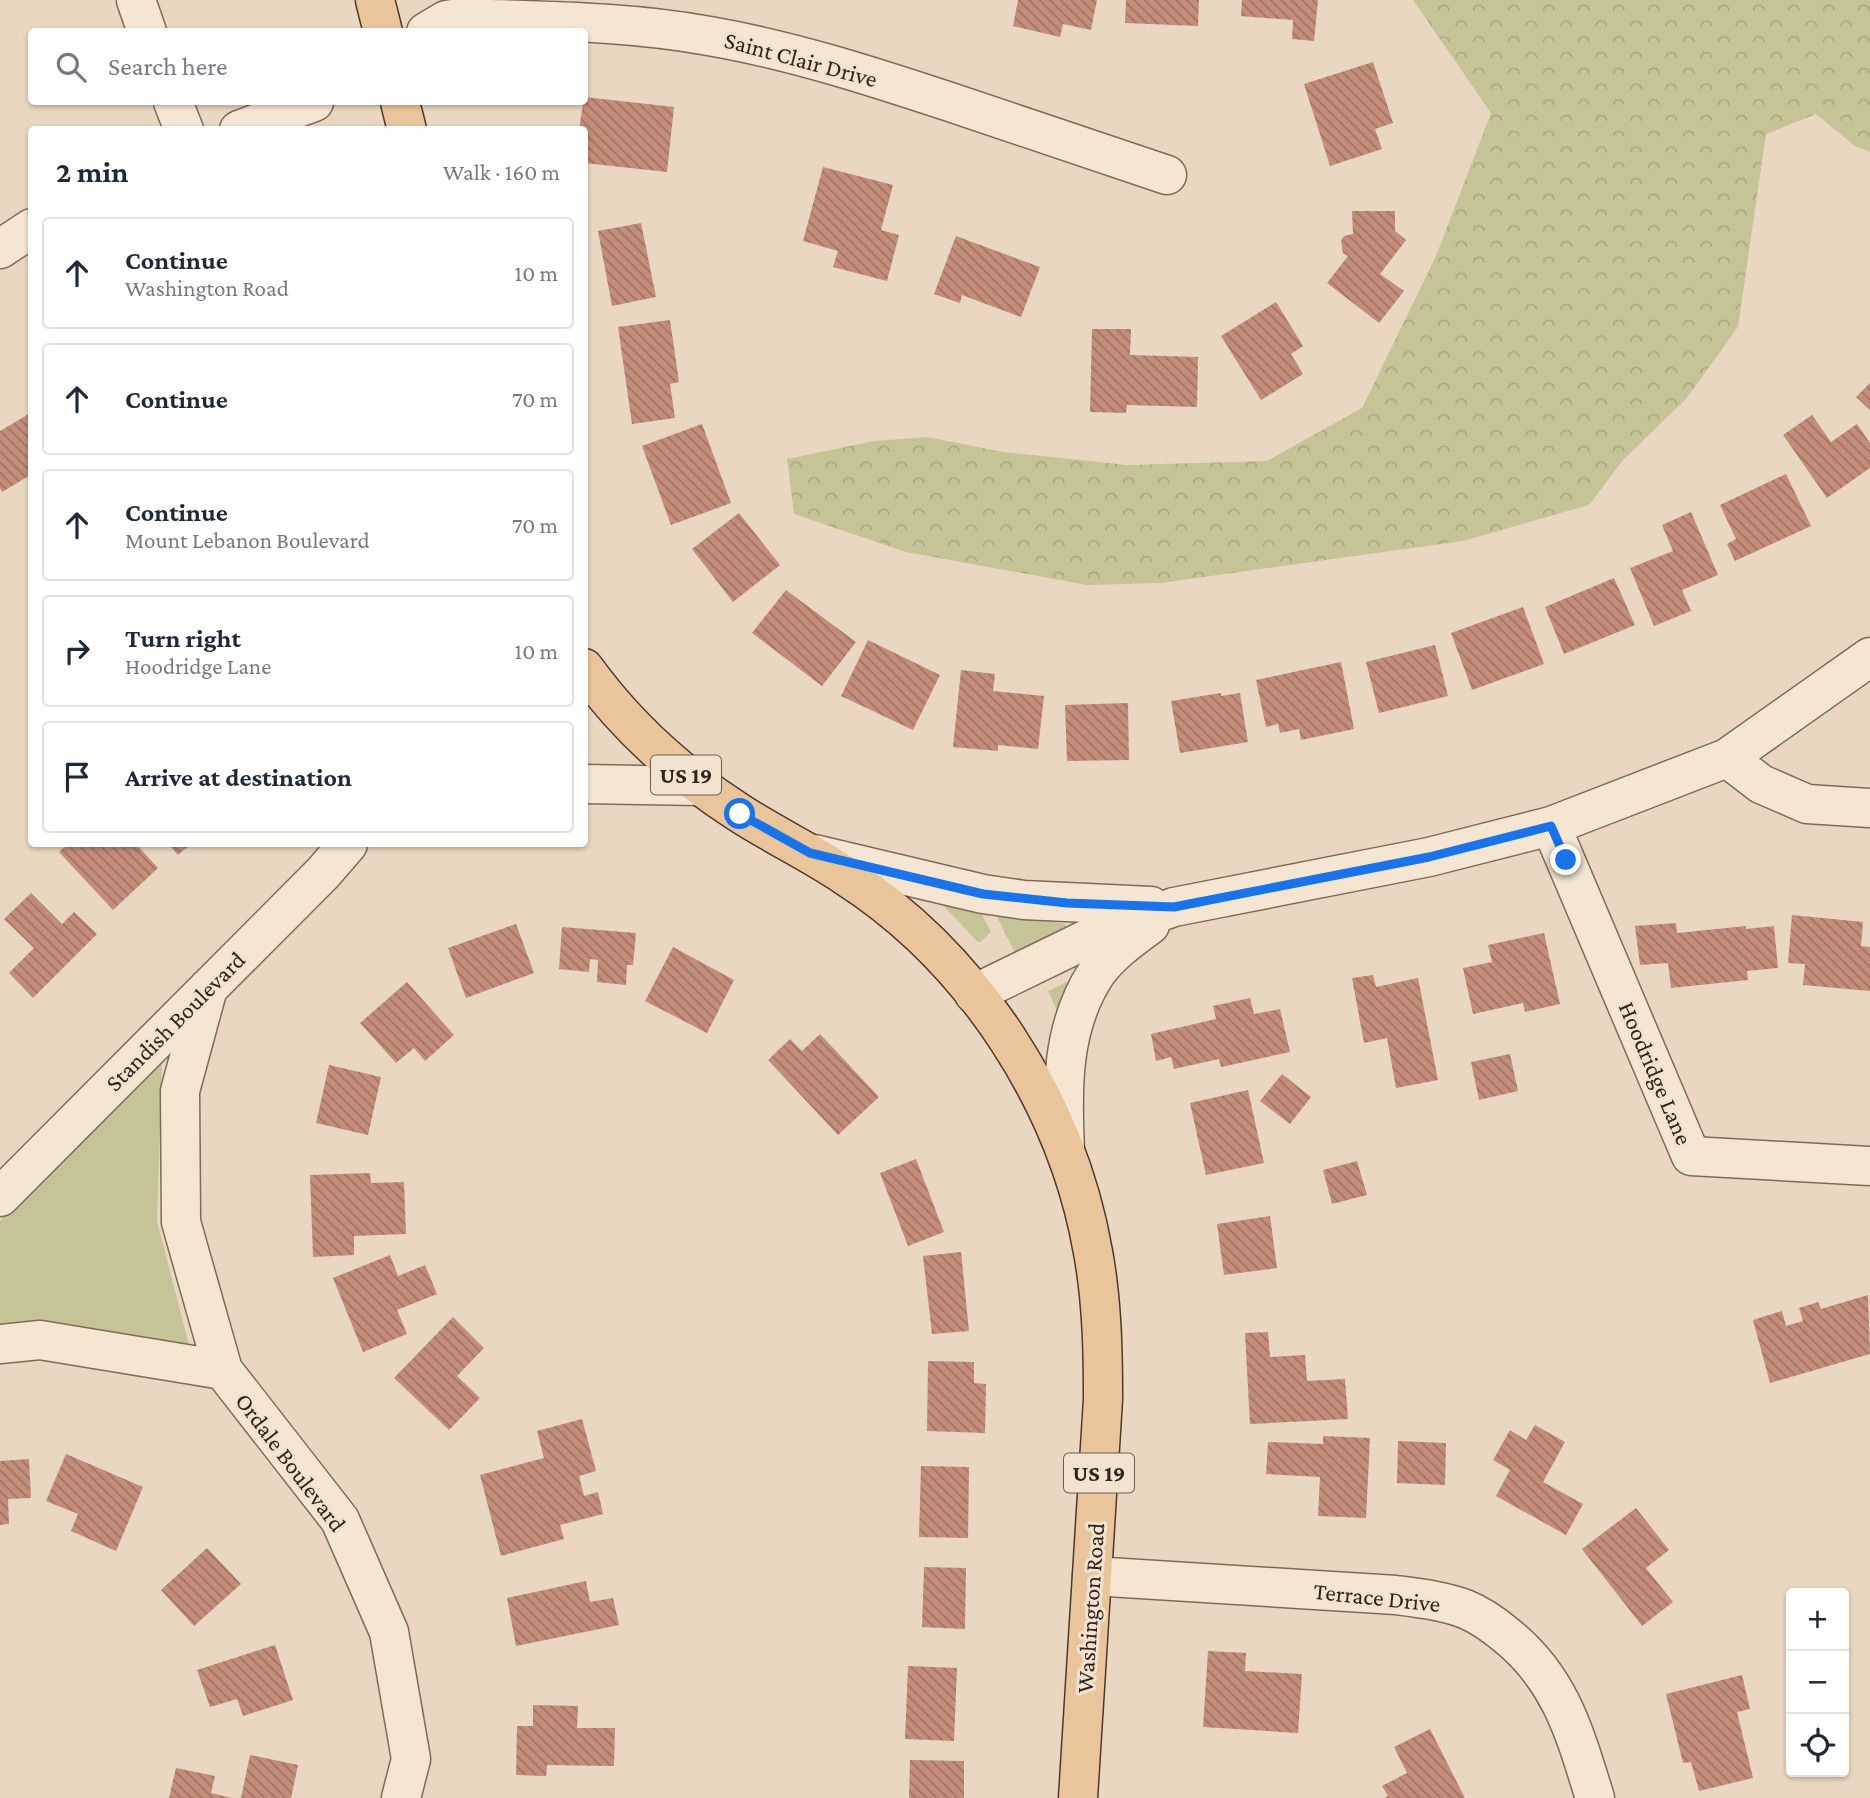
<!DOCTYPE html>
<meta charset="utf-8">
<style>
body{margin:0;font-family:"Crimson Pro",serif;background:#f2f2f3;color:#1f2937}
.controls{position:absolute;right:21px;bottom:21px;display:grid;overflow:hidden;border-radius:7px;box-shadow:0 2px 5px #0004}
.controls button{width:63px;height:63px;display:grid;place-items:center;padding:0;border:0;border-bottom:2px solid #e0e1e3;background:#fff;color:#1f2937;font:35px sans-serif}
.stop{position:absolute;width:21px;height:21px;margin:-16px;border:5px solid #1a73e8;border-radius:50%;background:#fff}
.stop.end{background:#1a73e8;border-color:#fff;box-shadow:0 2px 7px #0008}
.list{margin:0;padding:0;list-style:none}
h2{display:flex;justify-content:space-between;align-items:center;height:91px;margin:0;padding:0 28px;font-size:30px}
h2 small{font-size:23px;font-weight:400;color:#747a83}
.list li{display:grid;grid-template-columns:46px 1fr auto;gap:21px;align-items:center;box-sizing:border-box;height:112px;margin:0 14px 14px;padding:0 14px;border:2px solid #e0e1e3;border-radius:7px}
.list b{display:block;font-size:26px;white-space:nowrap}
.list p{margin:0;font-size:23px;white-space:nowrap;color:#747a83}
.list em{font-size:23px;font-style:normal;color:#747a83}
.icon{flex:none;width:38px;height:38px;fill:none;stroke:currentColor;stroke-width:2;stroke-linecap:round;stroke-linejoin:round}
.map{position:relative;flex:none;width:1870px;height:1798px;overflow:hidden}
.search{position:absolute;background:#fff;box-shadow:0 2px 5px #0004;left:28px;top:28px;width:560px;height:77px;display:flex;align-items:center;gap:18px;box-sizing:border-box;padding:0 24px;border-radius:7px;color:#747a83;font-size:26px}
.panel{position:absolute;background:#fff;box-shadow:0 2px 5px #0004;left:28px;top:126px;width:560px;height:721px;border-radius:7px}
.map>svg:first-child{display:block}
</style>
<div class="map">
<svg width="1870" height="1798" viewBox="0 0 1870 1798">
<defs>
<pattern id="forest-crowns" width="20" height="18" patternUnits="userSpaceOnUse" patternTransform="scale(1.75)"><rect width="20" height="18" fill="#c6c496"/><path d="M2 6a3 3 0 1 1 6 0M12 15a3 3 0 1 1 6 0" fill="none" stroke="#aba881"/></pattern>
<pattern id="building-back-hatch" width="6" height="6" patternUnits="userSpaceOnUse" patternTransform="scale(1.75)"><rect width="6" height="6" fill="#c48d7a"/><path d="M-1 5l2 2M0 0l6 6M5-1l2 2" fill="none" stroke="#a07363"/></pattern>
</defs>
<rect width="100%" height="100%" fill="#e9d7c1"/>
<path fill="#c6c496" d="M939,901L980,911L991,932L979,943Z
M995,913L1065,924L1067,929L1015,953Z
M1092,970L1059,1015L1048,991Z
M162,1062L157,1221L192,1357L37,1320L0,1324V1221Z"/>
<path fill="url(#forest-crowns)" d="M1413,0H1870V152L1855,146L1816,114L1766,134L1738,327L1686,399L1623,460L1589,505L1463,541L1161,583L1087,585L906,552L794,514L787,459L874,441L927,437L1003,452L1127,465L1267,461L1362,408L1436,256L1491,113Z"/>
<path fill="url(#building-back-hatch)" d="M1018,0H1097L1091,30L1063,24L1060,37L1013,26Z
M1126,0H1199L1198,26L1125,23Z
M1242,0H1318L1314,41L1292,39L1293,20L1241,16Z
M1373,62L1393,123L1375,129L1382,149L1330,166L1304,84Z
M584,97L674,107L667,172L584,163V130H579Z
M823,167L893,185L881,230L899,235L887,281L833,267L838,251L803,241Z
M1352,211H1395V231L1406,240L1380,274L1404,291L1379,323L1327,283L1348,256L1343,253L1341,241L1344,236L1353,234Z
M641,223L656,297L612,306L598,231Z
M956,236L1040,267L1021,317L962,295L960,303L934,294Z
M1276,302L1303,346L1291,354L1303,374L1261,400L1221,336Z
M670,320L679,382L670,384L675,418L632,424L618,327Z
M1092,329H1131L1130,355L1198,357L1197,407L1127,405L1126,413L1090,412Z
M1870,383V410L1856,397Z
M32,412V474L2,492L0,488V431Z
M1812,415L1831,442L1857,424L1870,443V468L1827,498L1783,435Z
M702,424L731,503L671,525L642,446Z
M1786,474L1811,526L1735,561L1727,544L1736,539L1720,505Z
M1691,512L1718,575L1682,590L1691,611L1654,626L1630,568L1673,551L1662,525Z
M739,513L780,565L733,602L692,549Z
M1614,578L1635,625L1564,654L1545,607Z
M786,590L856,642L822,686L752,633Z
M1523,607L1544,664L1472,690L1451,633Z
M868,640L940,675L913,730L841,696Z
M1435,645L1448,696L1379,713L1366,662Z
M1341,662L1354,729L1301,740L1299,729L1280,733L1278,724L1266,727L1256,680Z
M961,670L995,674L993,691L1044,696L1038,749L998,745V751L953,747Z
M1221,693V696L1240,693L1248,742L1180,753L1171,701Z
M1128,703L1129,760L1067,761L1065,705Z
M68,844H136L158,868L113,910L59,852Z
M168,844H191L178,855Z
M31,893L62,924L74,912L97,934L33,998L9,973L34,948L4,919Z
M1792,915L1863,922L1861,946L1870,947V991L1803,985L1805,964L1788,963Z
M1676,923L1677,933L1746,926V929L1774,926L1778,968L1747,971L1748,980L1671,988L1668,963L1640,965L1635,926Z
M516,924L534,973L466,998L448,948Z
M562,927L636,933L633,965H627L626,985L597,982L598,960L590,959L589,972L559,969Z
M1544,933L1560,1004L1525,1012L1523,1003L1473,1014L1463,968L1492,962L1488,945Z
M673,947L734,980L707,1033L645,1001Z
M1373,975L1376,987L1418,978L1438,1080L1396,1088L1387,1038L1364,1043L1352,978Z
M407,982L454,1035L425,1061L414,1048L396,1063L360,1023Z
M1250,998L1254,1014L1280,1009L1290,1052L1221,1067L1219,1059L1174,1069L1171,1057L1156,1061L1151,1034L1216,1019L1213,1006Z
M820,1034L879,1097L838,1135L768,1060L790,1039L802,1051Z
M1510,1054L1518,1091L1479,1100L1471,1062Z
M329,1065L381,1077L368,1135L316,1123Z
M1282,1074L1311,1097L1290,1124L1260,1101Z
M1248,1090L1264,1163L1206,1175L1190,1103Z
M916,1159L944,1232L908,1246L880,1173Z
M1357,1161L1367,1195L1332,1204L1323,1170Z
M370,1173L371,1183L404,1182L406,1234L354,1236V1255L313,1257L310,1175Z
M1270,1216L1277,1268L1224,1275L1217,1224Z
M961,1252L969,1331L932,1334L923,1256Z
M390,1255L398,1276L425,1265L437,1294L397,1310L407,1334L363,1352L333,1278Z
M1868,1295L1870,1354L1770,1383L1753,1320L1782,1311L1786,1326L1803,1321L1799,1308L1818,1302L1821,1309Z
M453,1317L484,1348L457,1376L480,1398L449,1430L394,1378Z
M1268,1332L1270,1357L1305,1355L1307,1381L1345,1379L1348,1419L1250,1424L1245,1333Z
M928,1361L974,1362V1383L986,1384L985,1433L927,1431Z
M582,1419L596,1471L579,1476L584,1496L598,1492L603,1514L560,1525L564,1539L501,1556L480,1475L544,1458L537,1431Z
M1535,1425L1565,1442L1543,1482L1583,1504L1566,1535L1496,1496L1510,1470L1493,1460L1510,1430L1526,1440Z
M1323,1436L1370,1438L1366,1518L1318,1516L1320,1477L1266,1474L1268,1442L1323,1444Z
M1398,1441L1446,1443L1445,1485L1397,1483Z
M66,1454L143,1487L116,1551L71,1531L78,1514L46,1501Z
M29,1459L31,1498L8,1499L9,1524L0,1525V1461Z
M921,1466L969,1467L968,1538L919,1537Z
M1636,1508L1669,1550L1646,1568L1673,1602L1642,1626L1582,1549Z
M207,1548L241,1584L194,1626L161,1590Z
M924,1567L966,1568L965,1629L922,1627Z
M586,1581L590,1602L613,1598L619,1625L516,1646L507,1598Z
M275,1645L293,1700L243,1716L237,1699L210,1707L197,1670Z
M1208,1651L1246,1653L1245,1671L1302,1674L1298,1733L1203,1727Z
M908,1666L957,1668L954,1741L905,1739Z
M1742,1675L1750,1709L1737,1712L1753,1778L1699,1791L1691,1762L1683,1763L1666,1694Z
M533,1705L578,1706L577,1728H615L614,1766L547,1765L546,1776L516,1775L517,1726H533Z
M1430,1729L1465,1798H1384L1388,1796L1382,1786L1407,1773L1394,1747Z
M250,1755L298,1765L291,1798H241Z
M910,1760L964,1761V1798H909Z
M176,1768L215,1776L211,1793L232,1798H169Z"/>
<g fill="none" stroke-linecap="round" stroke-linejoin="round">
<defs>
<path id="minor" d="M136,0L147,32
M426,32L446,20L460,18C543,21 627,21 709,36C791,50 871,76 950,102C1022,126 1094,151 1167,175
M173,102L184,130
M239,130L314,102
M0,249L32,228
M1727,758L1761,784L1807,804L1870,808
M584,784L699,786
M1551,826L1691,1156L1870,1166
M814,854L983,894L1024,900L1151,906
M208,988L180,1091L181,1222L223,1370L340,1520L389,1632L411,1759L401,1798
M974,994L1091,937L1174,907L1429,857L1551,826L1727,758L1870,657
M1065,1150C1062,1088 1061,1026 1097,972C1111,953 1131,939 1150,925
M0,1197L323,873L348,844
M0,1344L40,1340L223,1370
M1092,1576L1396,1595C1419,1598 1444,1601 1465,1609C1480,1615 1494,1625 1506,1635C1561,1679 1575,1734 1595,1798"/>
<path id="major" d="M375,0L383,32
M400,102L407,130
M584,668C626,726 679,774 738,812C773,835 812,853 847,877C974,959 1067,1103 1093,1252C1102,1301 1103,1350 1103,1399L1078,1798"/>
</defs>
<use href="#minor" stroke="#81695a" stroke-width="41"/>
<use href="#major" stroke="#4f382e" stroke-width="41"/>
<use href="#minor" stroke="#f5e6d3" stroke-width="38"/>
<use href="#major" stroke="#eac59b" stroke-width="38"/>
</g>
<g fill="none" stroke-linecap="round" stroke-linejoin="round">
<path stroke="#1a73e8" stroke-width="9" d="M740,814L810,853L983,894L1067,903L1174,907L1429,857L1551,826L1566,860"/>
</g>
<g text-anchor="middle" dominant-baseline="central" stroke-width="6" stroke-linejoin="round" paint-order="stroke">
<g fill="#f2e2d0" stroke="#6c5d53" stroke-width="2">
<rect x="651" y="755.5" width="70" height="39" rx="5"/>
<rect x="1064" y="1453.5" width="70" height="39" rx="5"/>
</g>
<g font-size="23" font-weight="bold" fill="#32241d">
<text x="686" y="775">US 19</text>
<text x="1099" y="1473">US 19</text>
</g>
<g font-size="24" fill="#32241d" stroke="#f2e2d0">
<text transform="translate(801 59) rotate(15)">Saint Clair Drive</text>
<text transform="translate(175 1021) rotate(-45)">Standish Boulevard</text>
<text transform="translate(1656 1073) rotate(67)">Hoodridge Lane</text>
<text transform="translate(291 1462) rotate(53)">Ordale Boulevard</text>
<text transform="translate(1377 1597) rotate(6)">Terrace Drive</text>
<text transform="translate(1090 1608) rotate(-86)">Washington Road</text>
</g>
</g>
</svg>
<div class="controls">
<button>+</button>
<button>−</button>
<button><svg class="icon" aria-label="locate" viewBox="0 0 24 24"><circle cx="12" cy="12" r="6"/><path d="M12 2v4M12 18v4M2 12h4M18 12h4"/></svg></button>
</div>
<div class="stop" style="left:740px;top:814px"></div>
<div class="stop end" style="left:1566px;top:860px"></div>
<div class="search"><svg class="icon" aria-label="search" viewBox="0 0 24 24"><circle cx="10" cy="10" r="6"/><path d="M15 15l6 6"/></svg>Search here</div>
<section class="panel">
<h2>2 min<small>Walk · 160 m</small></h2>
<ul class="list">
<li><svg class="icon" aria-label="ahead" viewBox="0 0 24 24"><path d="M12 20V5M6 11l6-6 6 6"/></svg><div><b>Continue</b><p>Washington Road</p></div><em>10 m</em></li>
<li><svg class="icon" aria-label="ahead" viewBox="0 0 24 24"><path d="M12 20V5M6 11l6-6 6 6"/></svg><div><b>Continue</b></div><em>70 m</em></li>
<li><svg class="icon" aria-label="ahead" viewBox="0 0 24 24"><path d="M12 20V5M6 11l6-6 6 6"/></svg><div><b>Continue</b><p>Mount Lebanon Boulevard</p></div><em>70 m</em></li>
<li><svg class="icon" aria-label="right" viewBox="0 0 24 24"><path d="M7 20v-9h11M14 6l5 5-5 5"/></svg><div><b>Turn right</b><p>Hoodridge Lane</p></div><em>10 m</em></li>
<li><svg class="icon" aria-label="arrive" viewBox="0 0 24 24"><path d="M6 21V4h12l-3 4 3 4H6"/></svg><div><b>Arrive at destination</b></div></li>
</ul>
</section>
</div>
